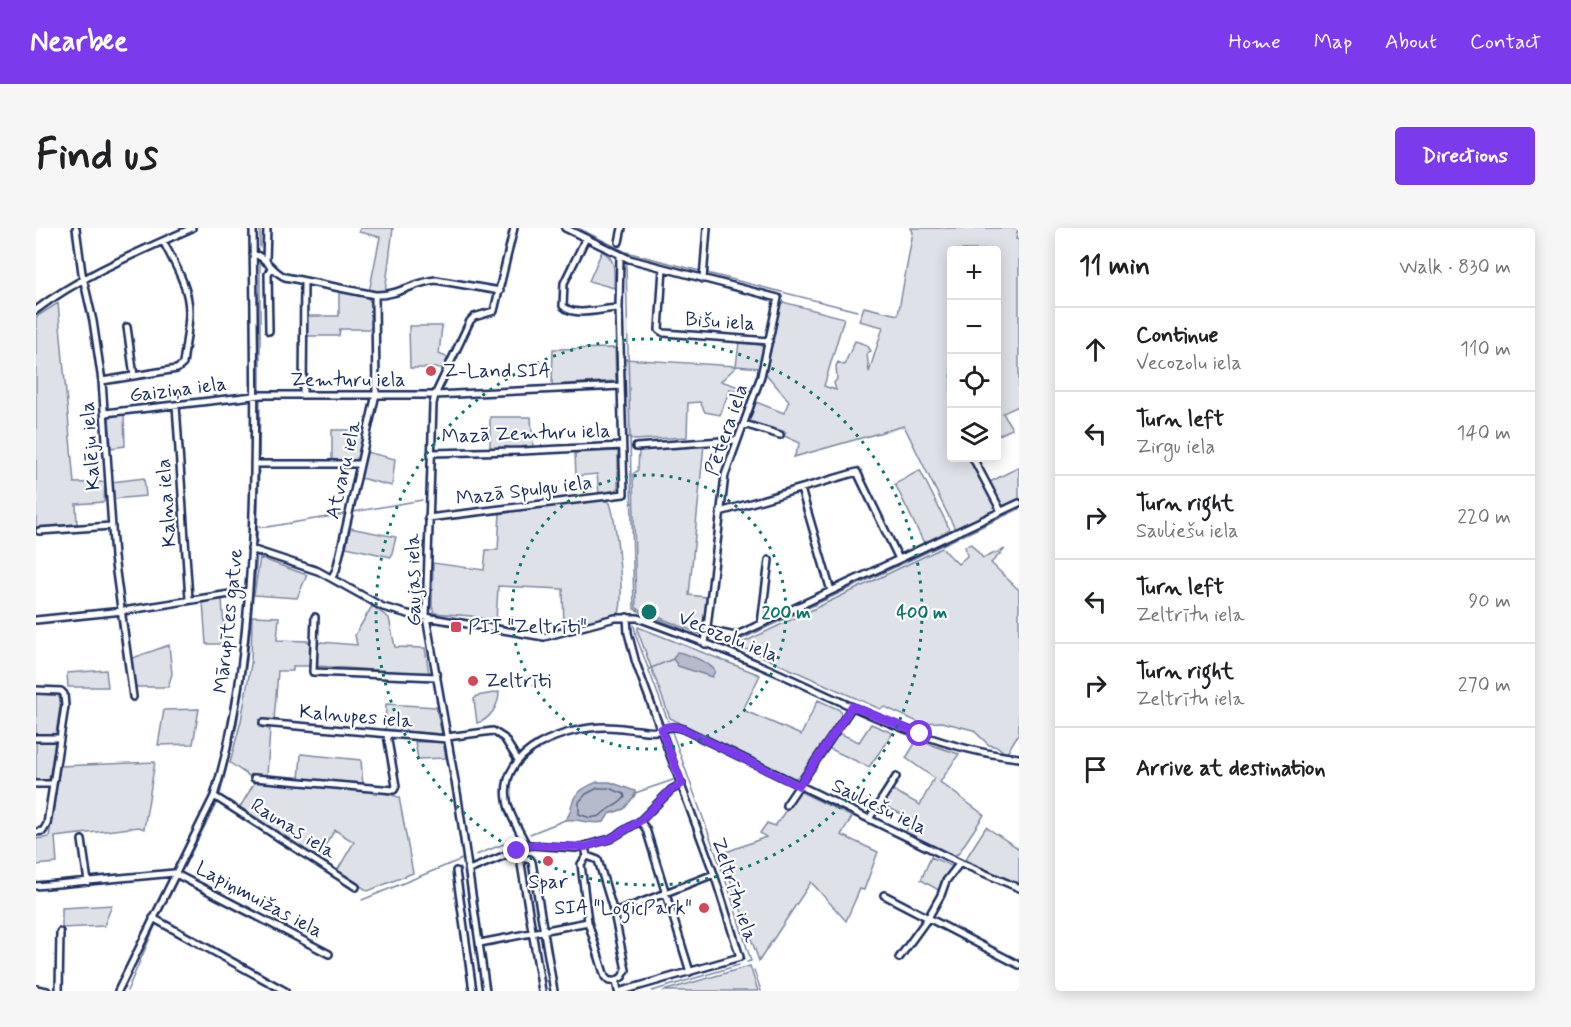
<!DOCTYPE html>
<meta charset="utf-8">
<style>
body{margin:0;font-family:Mynerve,sans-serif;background:#f6f6f6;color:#202124}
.controls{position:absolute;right:18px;top:18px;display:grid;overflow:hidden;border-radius:6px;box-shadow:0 3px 15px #0003}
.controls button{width:54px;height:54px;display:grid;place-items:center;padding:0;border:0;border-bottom:2px solid #e0e0e0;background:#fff;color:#202124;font:30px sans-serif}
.stop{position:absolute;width:18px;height:18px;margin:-14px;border:4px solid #7c3aed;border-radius:50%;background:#fff}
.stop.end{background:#7c3aed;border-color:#fff;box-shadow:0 2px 6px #0008}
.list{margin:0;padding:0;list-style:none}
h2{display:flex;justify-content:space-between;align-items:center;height:78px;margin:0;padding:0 24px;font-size:26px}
h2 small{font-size:20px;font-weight:400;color:#757577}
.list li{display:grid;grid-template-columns:39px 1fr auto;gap:18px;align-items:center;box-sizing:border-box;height:84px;padding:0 24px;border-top:2px solid #e0e0e0}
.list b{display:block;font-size:22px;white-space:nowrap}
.list p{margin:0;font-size:20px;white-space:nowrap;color:#757577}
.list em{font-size:20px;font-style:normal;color:#757577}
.icon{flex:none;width:33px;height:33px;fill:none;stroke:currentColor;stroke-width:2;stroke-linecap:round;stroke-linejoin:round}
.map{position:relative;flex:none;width:983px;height:763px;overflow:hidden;border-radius:6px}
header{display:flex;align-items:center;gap:36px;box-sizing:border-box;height:84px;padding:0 30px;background:#7c3aed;color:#fff}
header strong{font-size:28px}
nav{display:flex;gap:33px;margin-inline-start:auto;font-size:21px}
.intro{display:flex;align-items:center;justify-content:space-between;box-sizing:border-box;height:144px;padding:0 36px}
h1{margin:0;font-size:42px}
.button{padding:15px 27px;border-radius:6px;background:#7c3aed;color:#fff;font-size:21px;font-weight:700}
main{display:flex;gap:36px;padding:0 36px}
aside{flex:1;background:#fff;border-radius:6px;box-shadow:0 3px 15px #0003}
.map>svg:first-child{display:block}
</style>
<header>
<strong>Nearbee</strong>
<nav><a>Home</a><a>Map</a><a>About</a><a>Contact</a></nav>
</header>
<div class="intro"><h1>Find us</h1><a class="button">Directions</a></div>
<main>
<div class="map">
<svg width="983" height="763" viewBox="0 0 983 763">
<rect width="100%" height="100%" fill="#fff"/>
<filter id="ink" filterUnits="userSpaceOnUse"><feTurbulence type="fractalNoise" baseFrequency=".0167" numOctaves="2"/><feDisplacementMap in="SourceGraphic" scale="12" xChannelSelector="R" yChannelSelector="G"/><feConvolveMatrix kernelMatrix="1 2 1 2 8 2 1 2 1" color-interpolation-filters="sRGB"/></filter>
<g filter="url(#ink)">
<path fill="#dee1e7" stroke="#7c88a2" stroke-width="1.5" d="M324,0H357L349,65L333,64L344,9L323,4Z
M875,0H982L980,11L983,12V178L967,185L976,201L961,208L960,22H915V230H941L954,254L983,239V271L919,301L868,198L758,229L764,215L748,208L750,204L713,194L720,174L748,185L753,173L730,146L744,77L747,74L808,90L788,158L800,162L798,155L801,151L800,138L802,134L808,137L819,113L831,117L835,123L831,125L833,144L847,99L823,93L828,79L862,87L877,4Z
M566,23C581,31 578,45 578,60L553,53Z
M303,64L331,69L337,77V101H304L303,108H270L269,88H303Z
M22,75L38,255L69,254L68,274L40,276L41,296L0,299V89Z
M373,98H406L403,126L413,130L408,140H374Z
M703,115L725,117L727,120L723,140L701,138L685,153L715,163L714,167L694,161L684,187L669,184L664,174L652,175L651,209L598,212L590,208L588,131L700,138Z
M579,120L580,153L516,157L517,121Z
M88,186L89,218L75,220L73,187Z
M454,189H495L497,219L454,221Z
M296,202H329L323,229L318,233H296Z
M668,217L653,367L670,369L671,372L667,403L664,406L600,380L597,246L602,242L603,221Z
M582,223V261L580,262L563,266L561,246L540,248L539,225Z
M330,224L359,231L356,258L324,250Z
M884,242L914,302L888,315L859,256Z
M108,250L110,268L77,271L76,254Z
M567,271L574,275C580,293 589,368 583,385L528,401L527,361L462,358L460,394L435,388L398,385L396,378L397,335L448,342L450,322H462L464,285Z
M314,300L360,309L355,329L310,319Z
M935,316L947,330L969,321L955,335L983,362V505L970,526L962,519L953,517L937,502L906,494L884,495L849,479L844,481L707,420L706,415L906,320L922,336L931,328L929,318Z
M224,330L271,347L261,370L218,367Z
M186,371L189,416H170L167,374Z
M336,378L353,390L359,419L389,420L393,446L281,438V417L285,414L321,417L319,407Z
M216,388L243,389L241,412L272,413L276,418L275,438H257V443H242L238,493L223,492V499L234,501L231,548H213L194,535L205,493L215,436Z
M602,399L724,447L707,482L765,507L782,472L804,482L805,488L763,549L757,550L634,490L602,404Z
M133,417L136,446L132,459H99L94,431Z
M70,442L72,459H32L31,445Z
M463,464C463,477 454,492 441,495L438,471L441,468Z
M0,466H21L25,471L20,506L0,507Z
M350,476L400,479L406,506L349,502Z
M163,481L157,516L122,517L128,482Z
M835,496L857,505L833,539L792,520L803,505L823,514Z
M881,512L923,526L904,554L948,587L922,626L916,628L869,605L876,591L845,576L855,561L884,577L898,550L870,530Z
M19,513L13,552L0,553V514Z
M379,514H407L410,530L382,531Z
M265,526L325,532L327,558L263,552Z
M119,534L108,601L103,599L19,609L21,635L0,637V611L13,609L24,538Z
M220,552L341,563L363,569L377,645L332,663L301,643L318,614L299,602L281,630L204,579Z
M763,563L816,589L805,607L842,624L828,662L824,661L810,693L775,654L723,733L685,626L730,609L724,605L731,595L739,598Z
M950,599L983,621V656L929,632Z
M895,629L918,639L904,663L885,652Z
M76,677L68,698L26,700V680Z
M714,738L722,763H627Z"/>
<path fill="#b5bbca" stroke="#77839f" stroke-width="1.5" d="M641,424C650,425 675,435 679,443L676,449L642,438L637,431Z
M561,554H574L599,563V567L588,581L573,586L568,594C551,597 544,590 529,592C537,583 533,582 537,573C540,563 552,558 561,554Z"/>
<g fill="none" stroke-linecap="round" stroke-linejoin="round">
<path stroke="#596789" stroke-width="1.5" d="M562,560H573L588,566L589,569C582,579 572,579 564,588L554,590L543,586V574L550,566Z"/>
<path stroke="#77839f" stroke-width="1.5" d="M224,0V19
M542,0L590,24L664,43
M224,34V163
M590,35L598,381L649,402
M671,45L821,83
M223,232L224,171
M317,284L386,272
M221,298L231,299L309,286
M926,308L983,281
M221,315L223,240
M598,397L600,408L632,493
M657,405L660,407
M679,414L691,418L921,310
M613,441L637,431
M636,504L693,662L715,733L711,734
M599,565L637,552
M184,567L201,496L211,432L221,328
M494,606L529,592
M440,627L478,612
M147,641L181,574
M326,672L426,631
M123,689L142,651
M718,742L725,763
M91,763L120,696
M616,763L703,737"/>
<defs>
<path id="minor" d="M40,0L46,45L57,93L66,153L78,329L97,469
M529,0L593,31L742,70L725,148L689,247L669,416
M550,10L528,55L527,78C539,90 567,80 583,80
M583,14L586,0
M217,26C230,28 236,44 249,49L339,67C362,68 378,54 400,52L464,63
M230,34L231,0
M627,40L623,102L628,105L733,113
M667,51L671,0
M0,82C46,47 103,24 156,0
M91,99L98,148
M233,103L232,46L235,40
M66,153L141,141L147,136C149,119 153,101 153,84C153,58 138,35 127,13
M267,166L268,53
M140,177L153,371
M69,185L226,167H399L585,158
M708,196L744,207
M600,219L700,212
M395,225L486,223L586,218
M937,230L965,283
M218,236H323
M765,261L795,363
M684,284L821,244L863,331
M392,290L588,266L583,80L584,28
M3,303L75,298
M215,321L282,343L347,379L372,386L508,409L579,390H602C649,407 697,425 742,445C820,480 897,521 983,530
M296,349L300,342L305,321L340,166L339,67
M279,389L277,444L401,449
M0,392L87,383L213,363
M725,396L733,332
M671,402L699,408L983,275
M0,462L25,463L28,466L29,478L11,596L7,603L0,604
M227,495L411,511
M411,509L457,503L468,510L482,532
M0,510H24
M218,550L358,562L360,558L351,507
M0,556H17
M178,568L320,659
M750,577L816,479
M833,591L860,549
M604,593L610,601L654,744
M46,612L52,654
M491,618C484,603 473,588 471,572C463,521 531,499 570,499C581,499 592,501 602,502C608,503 615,504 621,503C632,500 636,497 647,501L924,635L983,660
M549,619L551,628L562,632L578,685L590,742L586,749L580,753L582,763
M551,628L545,636L552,694L569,749L573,753H580
M484,630L506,763
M485,631H494L496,634L518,763
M433,642L494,617L540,620L574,611L604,593L635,562L646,556
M420,643L437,763
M0,658L138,645L293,726
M848,667L983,737
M578,685L678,646
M117,690L249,763
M444,715L552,694
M863,730L892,690L905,667L910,653L924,635
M0,761L11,763
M23,763L24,704
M82,763L178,568C202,491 210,411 215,331C221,221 218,110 217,0
M450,763L422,570L390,389L397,176L399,167L434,93L438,89L458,83L478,0
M586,763L704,729L678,646L600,435L592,405L591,389"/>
</defs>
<use href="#minor" stroke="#1b2f5e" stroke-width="10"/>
<use href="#minor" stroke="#fff" stroke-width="5"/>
</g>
</g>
<g fill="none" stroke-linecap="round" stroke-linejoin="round" filter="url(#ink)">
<path stroke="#7c3aed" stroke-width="8" d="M481,623L494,617L549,619L574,611L604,593L635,562L646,556L625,501C633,497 639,498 647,501L763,558L816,478L884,506"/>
</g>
<g fill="none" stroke="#0f766e" stroke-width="3" stroke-dasharray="3 6">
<circle cx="613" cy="384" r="137"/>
<circle cx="613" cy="384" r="273"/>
</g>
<g fill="#d1495b" stroke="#fff" stroke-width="2">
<circle cx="395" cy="143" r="6"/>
<rect x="414" y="393" width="12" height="12" rx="3"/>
<circle cx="437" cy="453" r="6"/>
<circle cx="512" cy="633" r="6"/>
<circle cx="668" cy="680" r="6"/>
</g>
<g text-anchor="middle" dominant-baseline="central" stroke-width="4.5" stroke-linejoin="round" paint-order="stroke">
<g font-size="20" fill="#1b2f5e" stroke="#fff">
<text transform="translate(684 94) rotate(4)">Bišu iela</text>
<text x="312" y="152">Zemturu iela</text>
<text transform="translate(142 162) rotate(-7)">Gaiziņa iela</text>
<text transform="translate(691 202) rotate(-71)">Pētera iela</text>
<text transform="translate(490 206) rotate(-2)">Mazā Zemturu iela</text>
<text transform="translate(55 218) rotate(-94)">Kalēju iela</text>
<text transform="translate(308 242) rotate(-77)">Atvaru iela</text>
<text transform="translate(488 263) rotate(-7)">Mazā Spulgu iela</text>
<text transform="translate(131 275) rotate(-94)">Kalna iela</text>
<text transform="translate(378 352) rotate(-91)">Gaujas iela</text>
<text transform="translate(193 393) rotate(-84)">Mārupītes gatve</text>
<text transform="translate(692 409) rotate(22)">Vecozolu iela</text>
<text transform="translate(320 489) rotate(5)">Kalnupes iela</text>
<text transform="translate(843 579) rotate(26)">Sauliešu iela</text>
<text transform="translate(257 601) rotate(32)">Raunas iela</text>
<text transform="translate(698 662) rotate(72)">Zeltrītu iela</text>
<text transform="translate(223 672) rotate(28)">Lapiņmuižas iela</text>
</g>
<g font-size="20" fill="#1b2f5e" stroke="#fff" text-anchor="start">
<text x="407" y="143">Z-Land SIA</text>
<text x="432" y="399">PII "Zeltrīti"</text>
<text x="449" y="453">Zeltrīti</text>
<text x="512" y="654" text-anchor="middle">Spar</text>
<text x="656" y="680" text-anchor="end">SIA "LogicPark"</text>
</g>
</g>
<circle cx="613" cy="384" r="9" fill="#0f766e" stroke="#fff" stroke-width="3"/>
<g font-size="18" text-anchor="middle" font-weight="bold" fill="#0f766e" stroke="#fff" stroke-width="4.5" stroke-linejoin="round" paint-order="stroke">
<text x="750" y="390">200 m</text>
<text x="886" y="390">400 m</text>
</g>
</svg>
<div class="controls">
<button>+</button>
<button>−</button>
<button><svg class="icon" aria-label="locate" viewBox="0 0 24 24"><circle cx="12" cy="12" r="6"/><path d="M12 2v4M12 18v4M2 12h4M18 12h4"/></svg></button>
<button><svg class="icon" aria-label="layers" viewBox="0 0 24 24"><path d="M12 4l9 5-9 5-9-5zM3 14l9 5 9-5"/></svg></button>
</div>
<div class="stop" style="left:884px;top:506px"></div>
<div class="stop end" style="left:481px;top:623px"></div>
</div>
<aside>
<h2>11 min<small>Walk · 830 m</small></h2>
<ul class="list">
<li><svg class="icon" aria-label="ahead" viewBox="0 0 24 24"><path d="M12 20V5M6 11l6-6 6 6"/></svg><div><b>Continue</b><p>Vecozolu iela</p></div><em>110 m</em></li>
<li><svg class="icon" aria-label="left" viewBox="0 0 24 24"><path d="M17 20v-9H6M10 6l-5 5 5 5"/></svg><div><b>Turn left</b><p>Zirgu iela</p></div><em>140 m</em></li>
<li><svg class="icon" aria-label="right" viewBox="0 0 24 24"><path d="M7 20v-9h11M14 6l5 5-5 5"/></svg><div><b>Turn right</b><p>Sauliešu iela</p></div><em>220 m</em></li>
<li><svg class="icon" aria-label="left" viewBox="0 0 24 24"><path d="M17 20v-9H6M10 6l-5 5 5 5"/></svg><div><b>Turn left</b><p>Zeltrītu iela</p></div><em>90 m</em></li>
<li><svg class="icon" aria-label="right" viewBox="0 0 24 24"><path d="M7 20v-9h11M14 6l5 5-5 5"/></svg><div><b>Turn right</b><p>Zeltrītu iela</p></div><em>270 m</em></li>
<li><svg class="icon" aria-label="arrive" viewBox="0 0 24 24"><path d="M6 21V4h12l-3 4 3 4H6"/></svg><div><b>Arrive at destination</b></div></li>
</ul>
</aside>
</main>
